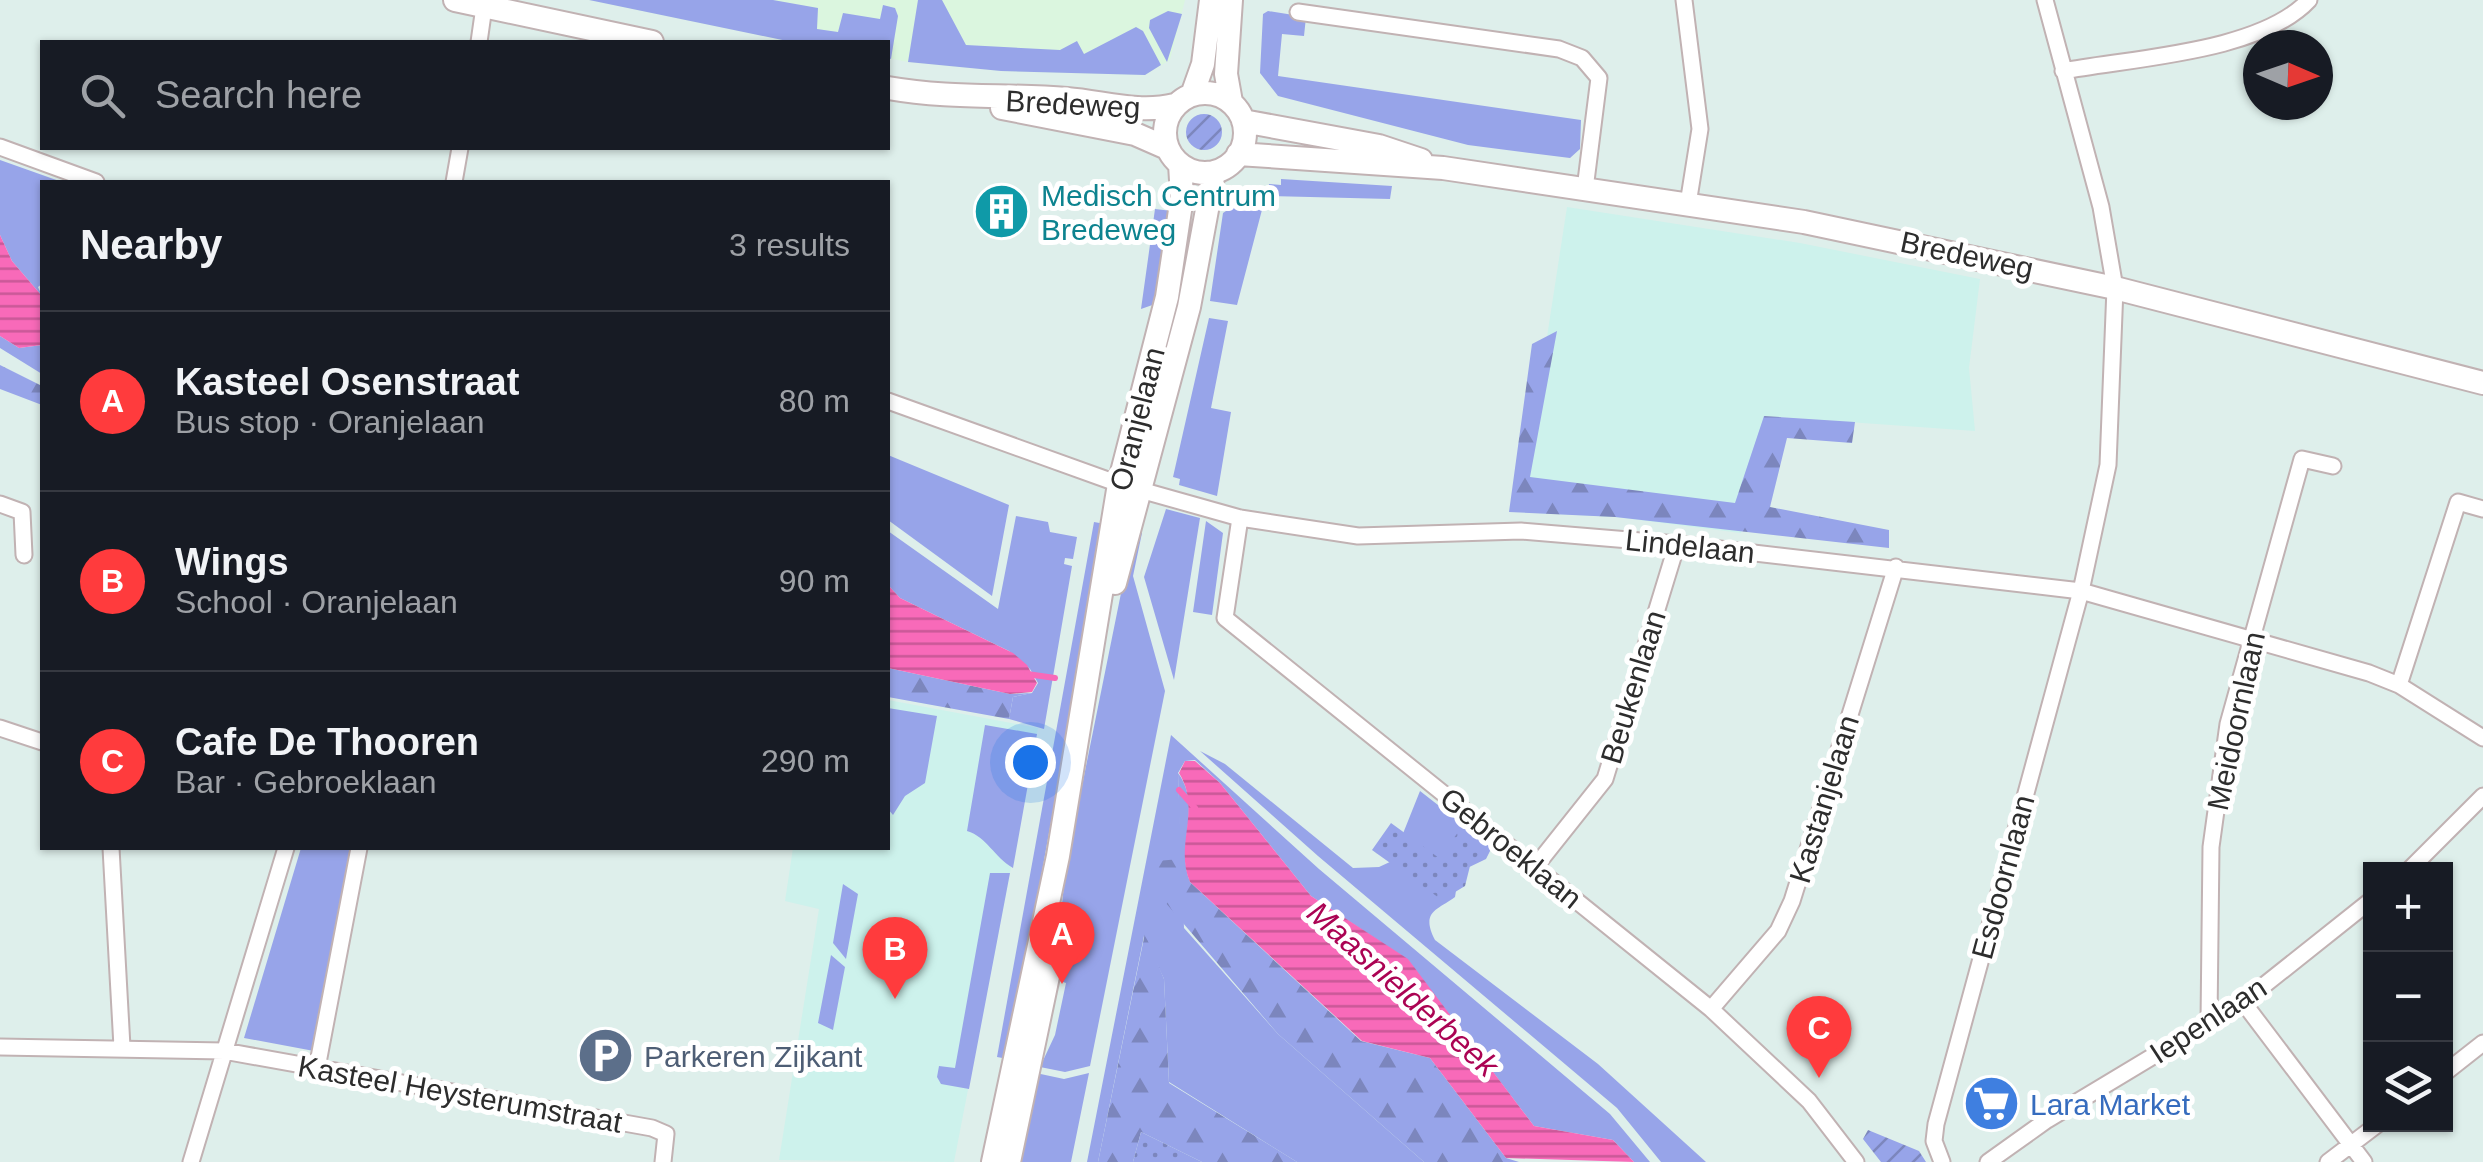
<!DOCTYPE html>
<meta charset="utf-8">
<style>
body{margin:0;font-family:Helvetica,sans-serif;background:#20242c;color:#f1f3f6}
.controls{position:absolute;right:30px;bottom:30px;display:grid;overflow:hidden;border-radius:0px;box-shadow:0 2px 8px #0004}
.controls button{width:90px;height:90px;display:grid;place-items:center;padding:0;border:0;border-bottom:2px solid #363941;background:#171b24;color:#f1f3f6;font:50px sans-serif}
.compass{position:absolute;left:2243px;top:30px;width:90px;height:90px;border-radius:50%;background:#171b24;box-shadow:0 2px 8px #0004;rotate:92deg}
.you{position:absolute;left:1030px;top:762px;width:35px;height:35px;margin:-25px;border:8px solid #fff;border-radius:50%;background:#1a73e8;box-shadow:0 0 0 15px #1a73e833}
.badge{display:grid;place-items:center;width:65px;height:65px;border-radius:50%;background:#ff3b3d;color:#fff;font-size:32px;font-weight:700}
.pin{position:absolute;translate:-50% -82px;filter:drop-shadow(0 2px 5px #0008)}
.pin::after{content:'';position:absolute;top:52px;width:35px;height:30px;background:inherit;clip-path:polygon(0 0,100% 0,50% 100%)}
.list{margin:0;padding:0;list-style:none}
h2{display:flex;justify-content:space-between;align-items:center;height:130px;margin:0;padding:0 40px;font-size:42px}
h2 small{font-size:32px;font-weight:400;color:#9ea1a6}
.list li{display:grid;grid-template-columns:65px 1fr auto;gap:30px;align-items:center;box-sizing:border-box;height:180px;padding:0 40px;border-top:2px solid #363941}
.list b{display:block;font-size:38px;white-space:nowrap}
.list p{margin:0;font-size:32px;white-space:nowrap;color:#9ea1a6}
.list em{font-size:32px;font-style:normal;color:#9ea1a6}
.icon{flex:none;width:55px;height:55px;fill:none;stroke:currentColor;stroke-width:2;stroke-linecap:round;stroke-linejoin:round}
.map{position:relative;flex:none;width:2483px;height:1162px;overflow:hidden}
.search{position:absolute;background:#171b24;box-shadow:0 2px 8px #0004;left:40px;top:40px;width:850px;height:110px;display:flex;align-items:center;gap:25px;box-sizing:border-box;padding:0 35px;border-radius:0px;color:#9ea1a6;font-size:38px}
.panel{position:absolute;background:#171b24;box-shadow:0 2px 8px #0004;left:40px;top:180px;width:850px;height:670px;border-radius:0px}
.map>svg:first-child{display:block}
</style>
<div class="map">
<svg width="2483" height="1162" viewBox="0 0 2483 1162">
<defs>
<pattern id="forest-firs" width="22" height="20" patternUnits="userSpaceOnUse" patternTransform="scale(2.5)"><rect width="22" height="20" fill="#97a4e9"/><path d="M5 1l3.5 6h-7zM16 11l3.5 6h-7z" fill="#7c86bd"/></pattern>
<pattern id="park-dots" width="8" height="8" patternUnits="userSpaceOnUse" patternTransform="scale(2.5)"><rect width="8" height="8" fill="#97a4e9"/><path d="M2 2h.1M6 6h.1" fill="none" stroke="#7c86bd" stroke-width="1.8" stroke-linecap="round"/></pattern>
<pattern id="garden-furrows" width="10" height="10" patternUnits="userSpaceOnUse" patternTransform="scale(2.5)"><rect width="10" height="10" fill="#97a4e9"/><path d="M-1 1l2-2M0 10L10 0M9 11l2-2" fill="none" stroke="#7c86bd"/></pattern>
<pattern id="water-rules" width="6" height="5" patternUnits="userSpaceOnUse" patternTransform="scale(2.5)"><rect width="6" height="5" fill="#f86ab9"/><path d="M0 2.5h6" fill="none" stroke="#c95897"/></pattern>
</defs>
<rect width="100%" height="100%" fill="#deefeb"/>
<path fill="#cdf2ec" d="M1567,207L1800,243L1980,279L1969,368L1975,431L1764,416L1741,533L1615,517L1520,512Z
M888,700L1038,728L954,1162L779,1160L819,909L785,901L793,848H888Z"/>
<path fill="#dbf6df" d="M589,0H1185L1170,60L1145,75L1001,71L908,62L888,58V42H792Z"/>
<path fill="#97a4e9" d="M589,0H773L818,8L817,29L838,32L843,13L880,19L883,5L895,8L898,16L891,59L888,58V42H792Z
M918,0H942L966,45L1060,50L1077,41L1084,54L1136,27L1143,31L1161,65L1145,75L1001,71L908,62Z
M1168,11L1182,14L1167,62L1149,28L1150,20Z
M1268,11L1306,17L1304,36L1282,34L1278,76L1581,120L1580,149L1570,158L1468,145L1278,96L1260,73L1263,14Z
M0,160L62,182H42V284L38,287L42,296L12,261L0,235Z
M1281,179L1392,186L1390,199L1268,196L1269,184L1281,185Z
M1235,205L1263,206L1237,305L1210,301L1223,213Z
M1155,209L1172,211L1158,303L1141,309Z
M1209,318L1228,321L1211,408L1231,412L1217,496L1179,485L1180,479L1173,477Z
M0,336L19,348L42,345V374L0,348Z
M888,455L1009,505L992,596L888,520Z
M1166,509L1200,518L1174,680L1144,577Z
M1016,516L1048,522L1050,532L1077,537L1073,559L1065,558L1064,564L1072,566L1044,729L1009,719L1013,697L1032,693L1038,683L1030,669L1009,651L900,598L888,585V531L998,609Z
M1206,521L1223,533L1212,615L1193,612Z
M1094,522L1105,524L1008,1059L997,1057Z
M1134,529L1142,533L1133,576L1165,691L1090,1066L1065,1072L1040,1067L1055,1035L1066,983L1060,981L1056,962L1066,865Z
M888,708L937,716L925,783L905,796L893,815L888,809Z
M985,725L1037,734L1013,868C994,857 987,837 967,831Z
M1171,735L1319,869L1610,1114L1650,1162H1634L1613,1140L1534,1126L1408,960L1311,896L1220,783L1195,760L1185,761L1178,773L1184,928L1278,1034L1424,1162H1297L1169,1082L1164,979L1144,936L1098,1162H1087Z
M1200,751L1225,764L1353,868L1379,867L1392,861L1420,791L1488,844L1491,849L1486,859L1459,872L1455,897C1438,910 1420,911 1435,940L1598,1064L1706,1162H1661L1617,1108L1318,856Z
M301,848H351L314,1051L244,1038Z
M990,873H1010L969,1089L941,1084L937,1077L939,1066L955,1068Z
M843,884L858,894L846,959L833,943Z
M831,955L845,967L833,1030L818,1023Z
M1036,1073L1064,1079L1089,1073L1071,1162H1015Z"/>
<path fill="url(#forest-firs)" d="M1557,331L1530,477L1735,503L1764,416L1855,422L1852,443L1787,438L1770,507L1889,530V548L1615,517L1509,512L1532,344Z
M0,365L42,386V405L0,389Z
M888,668L1010,694L1032,693L1013,697L1009,719L888,697Z
M1178,773C1203,807 1175,845 1190,882L1361,1041L1430,1058L1506,1158L1519,1162H1424L1278,1034L1153,888L1157,861L1180,859Z
M1145,933L1164,979L1169,1083L1297,1162H1202L1141,1132L1133,1162H1098Z"/>
<path fill="url(#park-dots)" d="M1391,823L1439,858L1459,831L1482,851L1471,862L1465,886L1442,900L1372,850Z
M1141,1132L1202,1162H1133Z"/>
<path fill="url(#garden-furrows)" d="M1186 132a18 18 0 1 1 36 0a18 18 0 1 1-36 0Z
M1868,1130L1919,1151L1926,1162H1881L1863,1139Z"/>
<path fill="url(#water-rules)" d="M0,235L12,261L42,296V345L19,348L0,336Z
M888,585L900,598L1013,653L1027,665L1037,683L1032,692L1010,694L888,668Z
M1185,761H1195L1220,783L1311,896L1408,959L1534,1126L1613,1140L1634,1162L1506,1158L1430,1058L1362,1041L1190,882C1174,845 1202,810 1179,773Z"/>
<g fill="none" stroke-linecap="round" stroke-linejoin="round">
<path stroke="#f86ab9" stroke-width="6" d="M1027,674L1055,678
M1179,790L1195,808"/>
<defs>
<path id="street" d="M1684,0L1700,129L1688,204
M1298,12L1559,49L1582,58L1599,78L1585,189
M479,42L485,0
M2063,71C2133,58 2261,52 2309,0
M0,147L96,182
M454,182L460,148
M888,401L1119,484L1240,518L1358,536L1521,531L1677,544L2081,591L2369,673L2399,685L2483,738
M0,504L22,512L24,555
M1240,518L1225,618L1711,1009L1809,1101L1856,1162
M2399,685L2458,502L2483,509
M0,728L42,742
M111,848L122,1047
M1535,867L1605,779L1677,544
M2409,870L2483,796
M2243,1002L2364,1162
M1711,1009L1778,931L1792,901L1896,567
M2209,1021L2211,847L2228,724L2302,459L2333,466
M0,1047L224,1051L652,1128L666,1134L663,1162
M317,1068L359,848
M2446,1072L2483,1043
M191,1162L286,848
M1942,1162L1934,1141L1936,1124L2081,591L2108,465L2115,288L2101,207L2045,0
M1988,1162L2047,1120L2243,1002L2370,901
M2328,1162L2378,1124"/>
<path id="secondary" d="M455,0L652,42
M1231,0L1226,74L1231,102
M888,88C952,99 1004,94 1067,99C1104,102 1138,114 1175,105
M1165 133a40 40 0 1 1 80 0a40 40 0 1 1-80 0Z
M1192,95L1203,64L1211,0
M1002,108L1135,134L1167,148
M1243,121L1379,146L1421,160
M1238,154L1443,168L1804,222L2115,288L2483,383
M1115,583L1189,307L1214,172
M993,1162L1058,856L1119,484L1167,297L1182,197L1180,164
M1009,1162L1051,962L1055,925"/>
</defs>
<use href="#street" stroke="#c1b2b3" stroke-width="19"/>
<use href="#secondary" stroke="#c1b2b3" stroke-width="26"/>
<use href="#street" stroke="#fff" stroke-width="15"/>
<use href="#secondary" stroke="#fff" stroke-width="22"/>
</g>
<defs>
<symbol id="building-disc" viewBox="-11 -11 22 22"><circle r="9.5" fill="#0f9aa8" stroke="#fff"/><path d="M-4-6H4V6H1V3H-1V6H-4ZM-2.5-4.3h1.7v1.8h-1.7ZM.8-4.3h1.7v1.8H.8ZM-2.5-1h1.7V.8h-1.7ZM.8-1h1.7V.8H.8Z" fill="#fff"/></symbol>
<symbol id="parking-disc" viewBox="-11 -11 22 22"><circle r="9.5" fill="#5c6f8a" stroke="#fff"/><path d="M-3.5-5.5H1a3.5 3.5 0 0 1 0 7H-1V5.5H-3.5ZM-1-3.4V-.6H.8a1.4 1.4 0 0 0 0-2.8Z" fill="#fff"/></symbol>
<symbol id="supermarket-disc" viewBox="-11 -11 22 22"><circle r="9.5" fill="#3f7fe0" stroke="#fff"/><path d="M-6-5.5h2.5l.6 2H6L4.5 2H-2.5L-4.4-4H-6ZM-1.5 3.2a1.3 1.3 0 1 0 .1 0ZM3 3.2a1.3 1.3 0 1 0 .1 0Z" fill="#fff"/></symbol>
</defs>
<g fill-rule="evenodd">
<use href="#building-disc" x="970" y="180" width="63" height="63"/>
<use href="#parking-disc" x="574" y="1024" width="63" height="63"/>
<use href="#supermarket-disc" x="1960" y="1072" width="63" height="63"/>
</g>
<g text-anchor="middle" dominant-baseline="central" stroke-width="10" stroke-linejoin="round" paint-order="stroke">
<g font-size="30" fill="#2d2d2d" stroke="#fff">
<text transform="translate(1073 104) rotate(3)">Bredeweg</text>
<text transform="translate(1967 255) rotate(12)">Bredeweg</text>
<text transform="translate(1137 419) rotate(-76)">Oranjelaan</text>
<text transform="translate(1690 546) rotate(6)">Lindelaan</text>
<text transform="translate(1633 687) rotate(-73)">Beukenlaan</text>
<text transform="translate(2236 721) rotate(-78)">Meidoornlaan</text>
<text transform="translate(1824 799) rotate(-73)">Kastanjelaan</text>
<text transform="translate(1511 848) rotate(39)">Gebroeklaan</text>
<text transform="translate(2003 877) rotate(-75)">Esdoornlaan</text>
<text transform="translate(2208 1020) rotate(-33)">Iepenlaan</text>
<text transform="translate(460 1094) rotate(10)">Kasteel Heysterumstraat</text>
</g>
<g font-size="30" fill="#0d838f" stroke="#fff" text-anchor="start">
<text x="1041" y="195">Medisch Centrum<tspan x="1041" dy="34">Bredeweg</tspan></text>
</g>
<g font-size="30" fill="#4e5e75" stroke="#fff" text-anchor="start">
<text x="644" y="1056">Parkeren Zijkant</text>
</g>
<g font-size="30" fill="#366cbe" stroke="#fff" text-anchor="start">
<text x="2030" y="1104">Lara Market</text>
</g>
<g font-size="32" font-style="italic" fill="#ab0353" stroke="#fff">
<text transform="translate(1403 989) rotate(42)">Maasnielderbeek</text>
</g>
</g>
</svg>
<div class="controls">
<button>+</button>
<button>−</button>
<button><svg class="icon" aria-label="layers" viewBox="0 0 24 24"><path d="M12 4l9 5-9 5-9-5zM3 14l9 5 9-5"/></svg></button>
</div>
<svg class="compass" viewBox="-18 -18 36 36"><path d="M0-13l5 13h-10z" fill="#e53935"/><path d="M0 13l5-13h-10z" fill="#9ea1a6"/></svg>
<div class="you"></div>
<div class="pin badge" style="left:1062px;top:984px">A</div>
<div class="pin badge" style="left:895px;top:999px">B</div>
<div class="pin badge" style="left:1819px;top:1078px">C</div>
<div class="search"><svg class="icon" aria-label="search" viewBox="0 0 24 24"><circle cx="10" cy="10" r="6"/><path d="M15 15l6 6"/></svg>Search here</div>
<section class="panel">
<h2>Nearby<small>3 results</small></h2>
<ul class="list">
<li><span class="badge">A</span><div><b>Kasteel Osenstraat</b><p>Bus stop · Oranjelaan</p></div><em>80 m</em></li>
<li><span class="badge">B</span><div><b>Wings</b><p>School · Oranjelaan</p></div><em>90 m</em></li>
<li><span class="badge">C</span><div><b>Cafe De Thooren</b><p>Bar · Gebroeklaan</p></div><em>290 m</em></li>
</ul>
</section>
</div>
